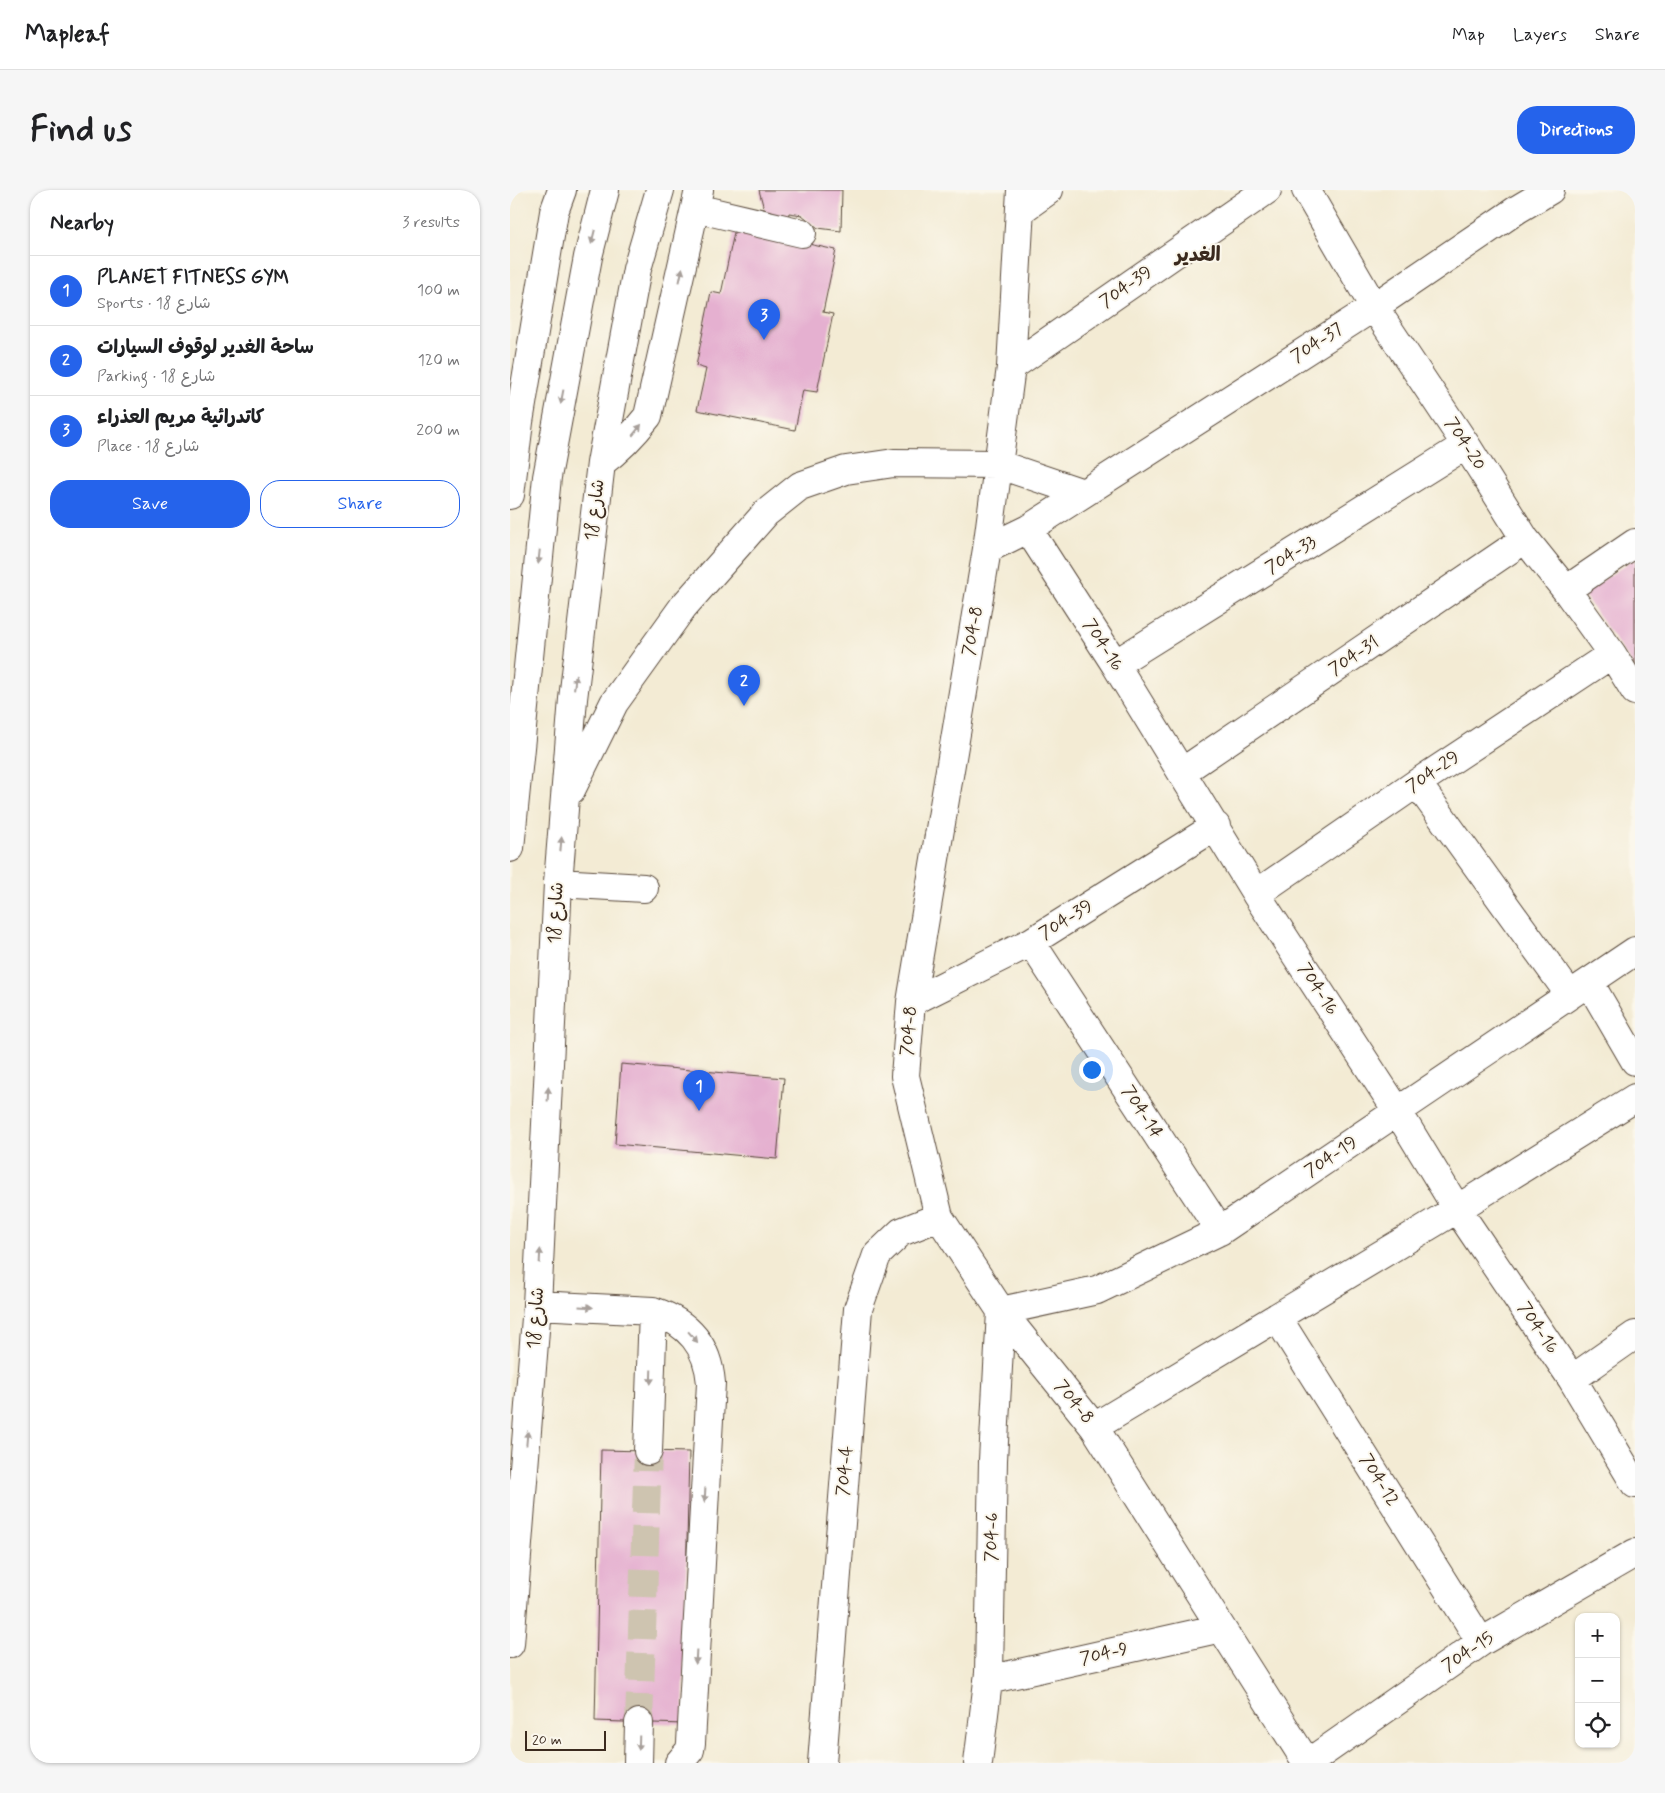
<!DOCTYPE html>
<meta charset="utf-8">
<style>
body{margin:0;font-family:Mynerve,"Playpen Sans Arabic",sans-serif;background:#f6f6f6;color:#202124}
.controls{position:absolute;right:15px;bottom:15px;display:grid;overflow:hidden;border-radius:10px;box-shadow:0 1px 4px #0004}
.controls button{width:45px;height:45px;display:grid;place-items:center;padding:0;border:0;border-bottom:1px solid #e0e0e0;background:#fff;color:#202124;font:25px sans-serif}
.scale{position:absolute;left:15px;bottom:12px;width:81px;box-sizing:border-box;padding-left:5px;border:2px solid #3b2a1e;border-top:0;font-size:14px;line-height:18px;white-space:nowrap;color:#3b2a1e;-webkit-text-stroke:4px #fbf7ec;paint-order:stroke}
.you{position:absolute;left:581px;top:879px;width:18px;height:18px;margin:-12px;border:4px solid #fff;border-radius:50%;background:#1a73e8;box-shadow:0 0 0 8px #1a73e833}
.badge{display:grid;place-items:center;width:32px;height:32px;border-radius:50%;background:#2563eb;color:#fff;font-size:16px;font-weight:700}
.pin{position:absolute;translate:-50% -41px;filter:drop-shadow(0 1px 2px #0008)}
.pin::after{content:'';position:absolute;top:26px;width:18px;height:15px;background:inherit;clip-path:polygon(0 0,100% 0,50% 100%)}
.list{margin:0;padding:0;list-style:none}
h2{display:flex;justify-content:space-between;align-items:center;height:65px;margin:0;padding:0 20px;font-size:21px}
h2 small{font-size:16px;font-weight:400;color:#757577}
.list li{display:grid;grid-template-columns:32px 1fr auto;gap:15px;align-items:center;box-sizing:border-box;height:70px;padding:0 20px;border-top:1px solid #e0e0e0}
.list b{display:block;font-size:19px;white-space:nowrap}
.list p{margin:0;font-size:16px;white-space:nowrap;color:#757577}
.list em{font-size:16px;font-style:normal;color:#757577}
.actions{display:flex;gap:10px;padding:15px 20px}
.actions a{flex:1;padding:11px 0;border:1px solid #2563eb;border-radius:20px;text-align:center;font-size:18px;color:#2563eb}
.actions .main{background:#2563eb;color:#fff}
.icon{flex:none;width:28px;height:28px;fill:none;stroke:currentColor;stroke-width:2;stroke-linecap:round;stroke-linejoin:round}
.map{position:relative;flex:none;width:1125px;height:1573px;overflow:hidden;border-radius:20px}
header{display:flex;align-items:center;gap:30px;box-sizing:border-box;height:70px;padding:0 25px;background:#fff;border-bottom:1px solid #e0e0e0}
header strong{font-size:24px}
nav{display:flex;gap:28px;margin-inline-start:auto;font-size:18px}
.intro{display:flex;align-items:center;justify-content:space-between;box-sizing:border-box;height:120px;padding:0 30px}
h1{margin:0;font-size:35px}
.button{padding:12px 22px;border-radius:20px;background:#2563eb;color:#fff;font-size:18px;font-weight:700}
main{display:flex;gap:30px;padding:0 30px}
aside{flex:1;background:#fff;border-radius:20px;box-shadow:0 1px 4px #0004}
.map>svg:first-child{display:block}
</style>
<header>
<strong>Mapleaf</strong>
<nav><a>Map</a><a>Layers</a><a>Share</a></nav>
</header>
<div class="intro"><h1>Find us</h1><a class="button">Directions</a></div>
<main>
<aside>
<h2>Nearby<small>3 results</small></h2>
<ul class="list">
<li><span class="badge">1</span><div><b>PLANET FITNESS GYM</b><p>Sports · شارع 18</p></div><em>100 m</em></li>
<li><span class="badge">2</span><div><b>ساحة الغدير لوقوف السيارات</b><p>Parking · شارع 18</p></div><em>120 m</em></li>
<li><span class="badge">3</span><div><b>كاتدرائية مريم العذراء</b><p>Place · شارع 18</p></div><em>200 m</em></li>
</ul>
<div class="actions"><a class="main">Save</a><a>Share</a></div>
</aside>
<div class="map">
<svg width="1125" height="1573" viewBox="0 0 1125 1573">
<rect width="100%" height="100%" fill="#fbf7ec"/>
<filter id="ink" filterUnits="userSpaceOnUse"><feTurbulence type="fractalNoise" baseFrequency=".02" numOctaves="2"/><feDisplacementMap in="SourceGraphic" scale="10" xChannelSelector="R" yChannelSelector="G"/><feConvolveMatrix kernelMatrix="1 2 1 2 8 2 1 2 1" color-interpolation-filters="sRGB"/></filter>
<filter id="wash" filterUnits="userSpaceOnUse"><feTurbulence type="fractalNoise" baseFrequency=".0096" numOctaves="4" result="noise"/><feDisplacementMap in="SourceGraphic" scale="20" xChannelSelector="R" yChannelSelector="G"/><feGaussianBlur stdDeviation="1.12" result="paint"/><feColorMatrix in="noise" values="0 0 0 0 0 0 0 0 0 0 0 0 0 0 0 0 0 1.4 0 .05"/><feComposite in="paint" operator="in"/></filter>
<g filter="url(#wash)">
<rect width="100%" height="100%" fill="#f3ebd4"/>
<g id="blocks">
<path fill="#e5b0d0" d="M249,0H332L331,41L308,38L292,25L279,23L278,28L255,23Z
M225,38L326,60L313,122L323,124L307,202L293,200L285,240L187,220L196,179L186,176L201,102L211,104Z
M1125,368V478L1073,404Z
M111,874L274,888L267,969L105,954Z
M91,1260L179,1262L173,1534L85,1531Z"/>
</g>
</g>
<g filter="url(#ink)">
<use href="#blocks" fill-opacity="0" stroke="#574739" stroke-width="1"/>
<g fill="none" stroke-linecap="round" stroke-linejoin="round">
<path stroke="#cec4b0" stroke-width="28" stroke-dasharray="28 14" stroke-linecap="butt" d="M129,1533L138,1261"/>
<defs>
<path id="minor" d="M511,0L501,177L477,359L401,812L395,886L429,1027L491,1121L584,1237L797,1573
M796,0L864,117L956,255L1015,349L1056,400L1102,464L1125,501
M185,18L292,43
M511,20L539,0
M501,177L757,0
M91,273C110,259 124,244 138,226L189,0
M0,305L9,232L44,22L52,0
M518,339L864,117L1008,19L1040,0
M477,359L518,339L605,474L746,704L888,922L947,1019L1062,1189L1125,1294
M1056,400L1125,353
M605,474L956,255
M672,582L1015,349
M907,593L1060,805
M61,600L104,513L173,417L256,323L290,296L336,280L384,273L487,274L573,303
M0,658L37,287L78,67L95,0
M48,693L134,698
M746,704L907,593L1102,464
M521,752L710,1041
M1079,792L1125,871
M401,812L521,752L706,636
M27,1115L143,1121C179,1133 198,1156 201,1193L181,1553L180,1560L169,1573
M767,1127L971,1452
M1062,1189L1125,1145
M584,1237L947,1019L1125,908
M138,1261L143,1121
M0,1454L27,1115L48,693L63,509L91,273L127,79L150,0
M478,1490L711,1438
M128,1573L129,1533
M312,1573L348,1119L367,1065L391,1042L429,1027
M468,1573L479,1483L483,1270L491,1121L587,1100L710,1041L1125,761
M798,1573L971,1452L1125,1363"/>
</defs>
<use href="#minor" stroke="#574739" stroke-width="30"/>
<use href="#minor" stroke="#fff" stroke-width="28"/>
</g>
<defs><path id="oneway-solid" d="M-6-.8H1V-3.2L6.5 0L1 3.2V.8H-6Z" transform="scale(1.25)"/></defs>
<g fill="#a79f9a">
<use href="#oneway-solid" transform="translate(83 47) rotate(104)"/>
<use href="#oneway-solid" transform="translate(171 85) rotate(-78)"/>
<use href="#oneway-solid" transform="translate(52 207) rotate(101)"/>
<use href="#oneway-solid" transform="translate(127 240) rotate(-51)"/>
<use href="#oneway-solid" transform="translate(29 367) rotate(96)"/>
<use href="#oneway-solid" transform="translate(65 492) rotate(-83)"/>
<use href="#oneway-solid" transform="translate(51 654) rotate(-85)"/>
<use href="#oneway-solid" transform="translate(38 904) rotate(-87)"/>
<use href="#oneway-solid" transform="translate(30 1066) rotate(-87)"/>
<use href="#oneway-solid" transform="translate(76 1117) rotate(3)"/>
<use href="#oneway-solid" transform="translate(183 1147) rotate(49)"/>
<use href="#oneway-solid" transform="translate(141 1187) rotate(92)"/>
<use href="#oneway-solid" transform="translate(17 1248) rotate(-85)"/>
<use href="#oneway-solid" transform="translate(195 1305) rotate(93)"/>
<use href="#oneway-solid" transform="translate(186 1467) rotate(93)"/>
<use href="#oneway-solid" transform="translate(129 1553) rotate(92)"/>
</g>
</g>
<g text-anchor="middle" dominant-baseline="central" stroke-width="4" stroke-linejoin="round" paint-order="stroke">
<g font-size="18" fill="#3b2a1e" stroke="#fbf7ec">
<text transform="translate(616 97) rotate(-35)">704-39</text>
<text transform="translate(807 153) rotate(-33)">704-37</text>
<text transform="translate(955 254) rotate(57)">704-20</text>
<text transform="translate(85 320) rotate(-83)">شارع 18</text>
<text transform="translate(781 365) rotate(-32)">704-33</text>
<text transform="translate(463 441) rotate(-80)">704-8</text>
<text transform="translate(593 455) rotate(57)">704-16</text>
<text transform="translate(844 466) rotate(-34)">704-31</text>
<text transform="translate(923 582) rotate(-34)">704-29</text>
<text transform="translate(46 723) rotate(-87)">شارع 18</text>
<text transform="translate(556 730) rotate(-32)">704-39</text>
<text transform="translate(808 799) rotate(57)">704-16</text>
<text transform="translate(399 841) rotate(-85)">704-8</text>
<text transform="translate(632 922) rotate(57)">704-14</text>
<text transform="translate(821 967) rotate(-34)">704-19</text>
<text transform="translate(26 1128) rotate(-86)">شارع 18</text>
<text transform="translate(1028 1138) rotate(56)">704-16</text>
<text transform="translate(564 1212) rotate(51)">704-8</text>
<text transform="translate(335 1281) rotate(-85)">704-4</text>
<text transform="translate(869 1290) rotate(58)">704-12</text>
<text transform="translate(482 1347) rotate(-89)">704-6</text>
<text transform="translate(958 1462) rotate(-34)">704-15</text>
<text transform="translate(594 1464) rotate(-13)">704-9</text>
</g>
<g font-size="20" font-weight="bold" fill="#3b2a1e" stroke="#fbf7ec">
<text x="688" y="65">الغدير</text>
</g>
</g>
</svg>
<div class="controls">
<button>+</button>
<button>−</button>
<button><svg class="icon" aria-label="locate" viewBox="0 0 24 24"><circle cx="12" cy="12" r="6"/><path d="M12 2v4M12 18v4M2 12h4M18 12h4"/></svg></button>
</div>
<div class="scale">20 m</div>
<div class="you"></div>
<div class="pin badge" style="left:189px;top:921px">1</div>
<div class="pin badge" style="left:234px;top:516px">2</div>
<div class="pin badge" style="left:254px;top:150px">3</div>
</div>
</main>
